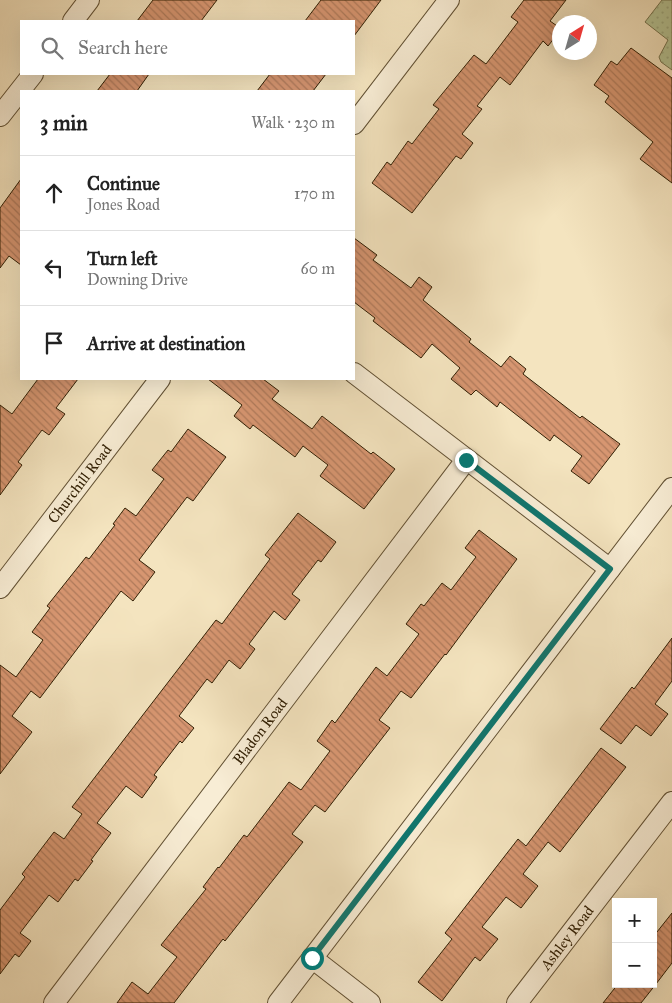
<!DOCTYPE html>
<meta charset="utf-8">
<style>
body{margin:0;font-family:"IM FELL Great Primer",serif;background:#f6f6f6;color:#222}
.controls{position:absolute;right:15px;bottom:15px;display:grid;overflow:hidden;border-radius:0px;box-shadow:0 5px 20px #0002}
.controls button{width:45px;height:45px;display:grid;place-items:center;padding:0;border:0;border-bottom:1px solid #e0e0e0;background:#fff;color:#222;font:25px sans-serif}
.compass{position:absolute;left:552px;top:15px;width:45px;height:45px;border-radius:50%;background:#fff;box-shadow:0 5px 20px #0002;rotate:37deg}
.stop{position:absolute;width:15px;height:15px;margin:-11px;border:4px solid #0f766e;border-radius:50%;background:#fff}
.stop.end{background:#0f766e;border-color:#fff;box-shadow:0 1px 5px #0008}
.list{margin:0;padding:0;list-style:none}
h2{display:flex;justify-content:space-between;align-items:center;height:65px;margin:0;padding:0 20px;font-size:21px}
h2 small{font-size:16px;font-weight:400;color:#767676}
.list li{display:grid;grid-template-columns:32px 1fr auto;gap:15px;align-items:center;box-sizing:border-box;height:75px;padding:0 20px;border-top:1px solid #e0e0e0}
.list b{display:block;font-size:19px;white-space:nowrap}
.list p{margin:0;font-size:16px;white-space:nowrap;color:#767676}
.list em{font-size:16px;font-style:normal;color:#767676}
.icon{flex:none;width:28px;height:28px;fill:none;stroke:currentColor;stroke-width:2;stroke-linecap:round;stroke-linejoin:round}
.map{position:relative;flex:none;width:672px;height:1003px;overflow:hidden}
.search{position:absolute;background:#fff;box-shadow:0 5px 20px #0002;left:20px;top:20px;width:335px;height:55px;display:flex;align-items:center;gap:12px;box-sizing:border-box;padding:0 18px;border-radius:0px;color:#767676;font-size:19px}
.panel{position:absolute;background:#fff;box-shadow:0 5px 20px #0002;left:20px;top:90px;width:335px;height:290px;border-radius:0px}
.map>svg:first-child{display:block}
</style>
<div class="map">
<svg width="672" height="1003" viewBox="0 0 672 1003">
<defs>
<pattern id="grass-dots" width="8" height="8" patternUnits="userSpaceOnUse" patternTransform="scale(1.25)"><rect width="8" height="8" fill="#b5c596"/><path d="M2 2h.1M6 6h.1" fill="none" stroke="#9ca980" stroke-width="1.8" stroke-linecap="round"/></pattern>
<pattern id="building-back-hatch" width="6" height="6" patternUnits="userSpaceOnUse" patternTransform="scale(1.25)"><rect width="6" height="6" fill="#d79671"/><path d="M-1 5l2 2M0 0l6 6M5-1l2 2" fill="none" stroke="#af7a5b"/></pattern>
</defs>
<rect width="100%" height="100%" fill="#f4e4bf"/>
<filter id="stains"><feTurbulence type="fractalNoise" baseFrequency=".004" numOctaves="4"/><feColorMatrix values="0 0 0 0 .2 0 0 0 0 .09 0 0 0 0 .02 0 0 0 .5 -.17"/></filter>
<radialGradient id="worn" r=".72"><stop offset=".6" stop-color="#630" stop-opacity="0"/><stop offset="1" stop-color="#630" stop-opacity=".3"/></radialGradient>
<path fill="url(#grass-dots)" stroke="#74724e" d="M662,0H672V70L661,62L659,57L668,40L645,22Z"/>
<path fill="url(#building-back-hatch)" stroke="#322005" d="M153,0H217L201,21H137Z
M321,0H381L354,36V21H305Z
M524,0H566L550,21L560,28V31L548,46L543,41L510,85L500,77L477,106L482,109L462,134L473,143L461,159L456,156L412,213L372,183L387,162L391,165L408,141L412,144L439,109L433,105L474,55L486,64L518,22L511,17Z
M631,48L672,78V183L640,159L653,142L605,102L609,96L594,85L611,61L617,65Z
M110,74H149L137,91H97Z
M270,74H326L313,91H257Z
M21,179V265L9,256L0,268V208Z
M354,238L377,255L373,260L411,288L419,277L432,287L423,300L471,339L469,342L501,367L510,356L526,369L523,374L580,418L582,416L620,444L589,484L571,471L582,456L554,435L550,441L500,402L497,407L476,390L471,395L451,379L460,368L432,344L421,358L373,321L375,318L354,302Z
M38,379H78L56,408L65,414L49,435L42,430L18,462L22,465L0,495V405L12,414Z
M208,379H263L279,391L272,399L312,429L322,416L371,454L373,452L395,469L364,509L320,476L328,465L303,446L295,457L253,425L250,429L234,416L242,405Z
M188,429L226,457L193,501L187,497L139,560L155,572L133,601L121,591L40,698L31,691L12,716L32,732L0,774V665L16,677L43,640L32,632L50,608L47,606L86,557L89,559L115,525L113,524L125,508L136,516L164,479L152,470L168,450L171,452Z
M298,513L336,542L321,562L318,560L292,594L300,600L285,620L274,611L249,644L255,649L240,669L229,660L212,683L207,679L179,716L194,728L182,743L180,741L154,775L157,777L142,798L126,786L97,823L111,833L91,860L93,861L78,881L75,879L58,902L49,895L20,933L31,941L19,957L15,954L0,974V910L25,877L22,874L54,832L64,839L82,814L72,807L216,620L222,624L270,559L265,555Z
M479,530L517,559L446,655L445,654L411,698L401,691L379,720L390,728L325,812L315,805L292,834L303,842L225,941L223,939L174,1003H117L132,982L148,994L177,957L161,945L206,889L203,887L218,867L219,868L244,835L247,837L289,782L301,790L330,751L317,741L332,720L335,723L376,667L387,676L419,634L406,624L421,604L424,606L442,583L451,590L476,557L465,548Z
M672,638V681L655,704L668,714L651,736L636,725L621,744L600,729L632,687L634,689Z
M601,748L626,767L560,852L548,842L523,874L538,886L521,908L506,897L482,927L498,939L480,961L475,957L442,1001L418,982L452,939L445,933L518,839L526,846Z
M672,913V963L656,984L641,1003H603L618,984H653V937Z"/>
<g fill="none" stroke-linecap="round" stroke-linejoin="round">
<defs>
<g id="minor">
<path d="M73,21L89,0"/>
<path d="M0,116L33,74"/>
<path d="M354,124L449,0"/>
<path d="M354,373L610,569"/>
<path id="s1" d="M0,588L160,379"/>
<path d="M312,958L370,1003"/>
<path id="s2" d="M54,1003L466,460"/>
<path d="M278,1003L672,488"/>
<path id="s3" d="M517,1003L672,802"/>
</g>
</defs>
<use href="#minor" stroke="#625134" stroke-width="22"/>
<use href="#minor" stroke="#f8edd5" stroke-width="20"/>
</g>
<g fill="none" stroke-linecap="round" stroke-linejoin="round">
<path stroke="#0f766e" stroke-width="6" d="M312,958L610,569L466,460"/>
</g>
<g text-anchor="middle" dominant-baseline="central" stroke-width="4" stroke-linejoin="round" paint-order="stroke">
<g font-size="15" fill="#322005" stroke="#f8edd5">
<text stroke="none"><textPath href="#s1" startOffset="131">Churchill Road</textPath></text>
<text stroke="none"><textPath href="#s2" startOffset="341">Bladon Road</textPath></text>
<text stroke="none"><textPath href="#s3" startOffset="82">Ashley Road</textPath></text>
</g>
</g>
<rect width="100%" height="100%" filter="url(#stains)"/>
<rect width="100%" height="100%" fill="url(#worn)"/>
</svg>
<div class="controls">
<button>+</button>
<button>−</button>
</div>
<svg class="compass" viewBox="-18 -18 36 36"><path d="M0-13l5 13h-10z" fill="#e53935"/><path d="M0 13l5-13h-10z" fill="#767676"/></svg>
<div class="stop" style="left:312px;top:958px"></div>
<div class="stop end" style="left:466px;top:460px"></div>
<div class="search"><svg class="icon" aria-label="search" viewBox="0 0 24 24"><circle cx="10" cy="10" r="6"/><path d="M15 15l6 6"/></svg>Search here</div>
<section class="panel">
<h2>3 min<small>Walk · 230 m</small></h2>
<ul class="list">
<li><svg class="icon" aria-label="ahead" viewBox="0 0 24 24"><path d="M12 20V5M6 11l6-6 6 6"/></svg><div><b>Continue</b><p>Jones Road</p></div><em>170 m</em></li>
<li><svg class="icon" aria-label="left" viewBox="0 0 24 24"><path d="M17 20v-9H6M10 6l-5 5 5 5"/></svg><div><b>Turn left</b><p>Downing Drive</p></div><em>60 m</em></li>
<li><svg class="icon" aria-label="arrive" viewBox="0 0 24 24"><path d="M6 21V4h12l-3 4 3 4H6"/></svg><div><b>Arrive at destination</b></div></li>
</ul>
</section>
</div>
